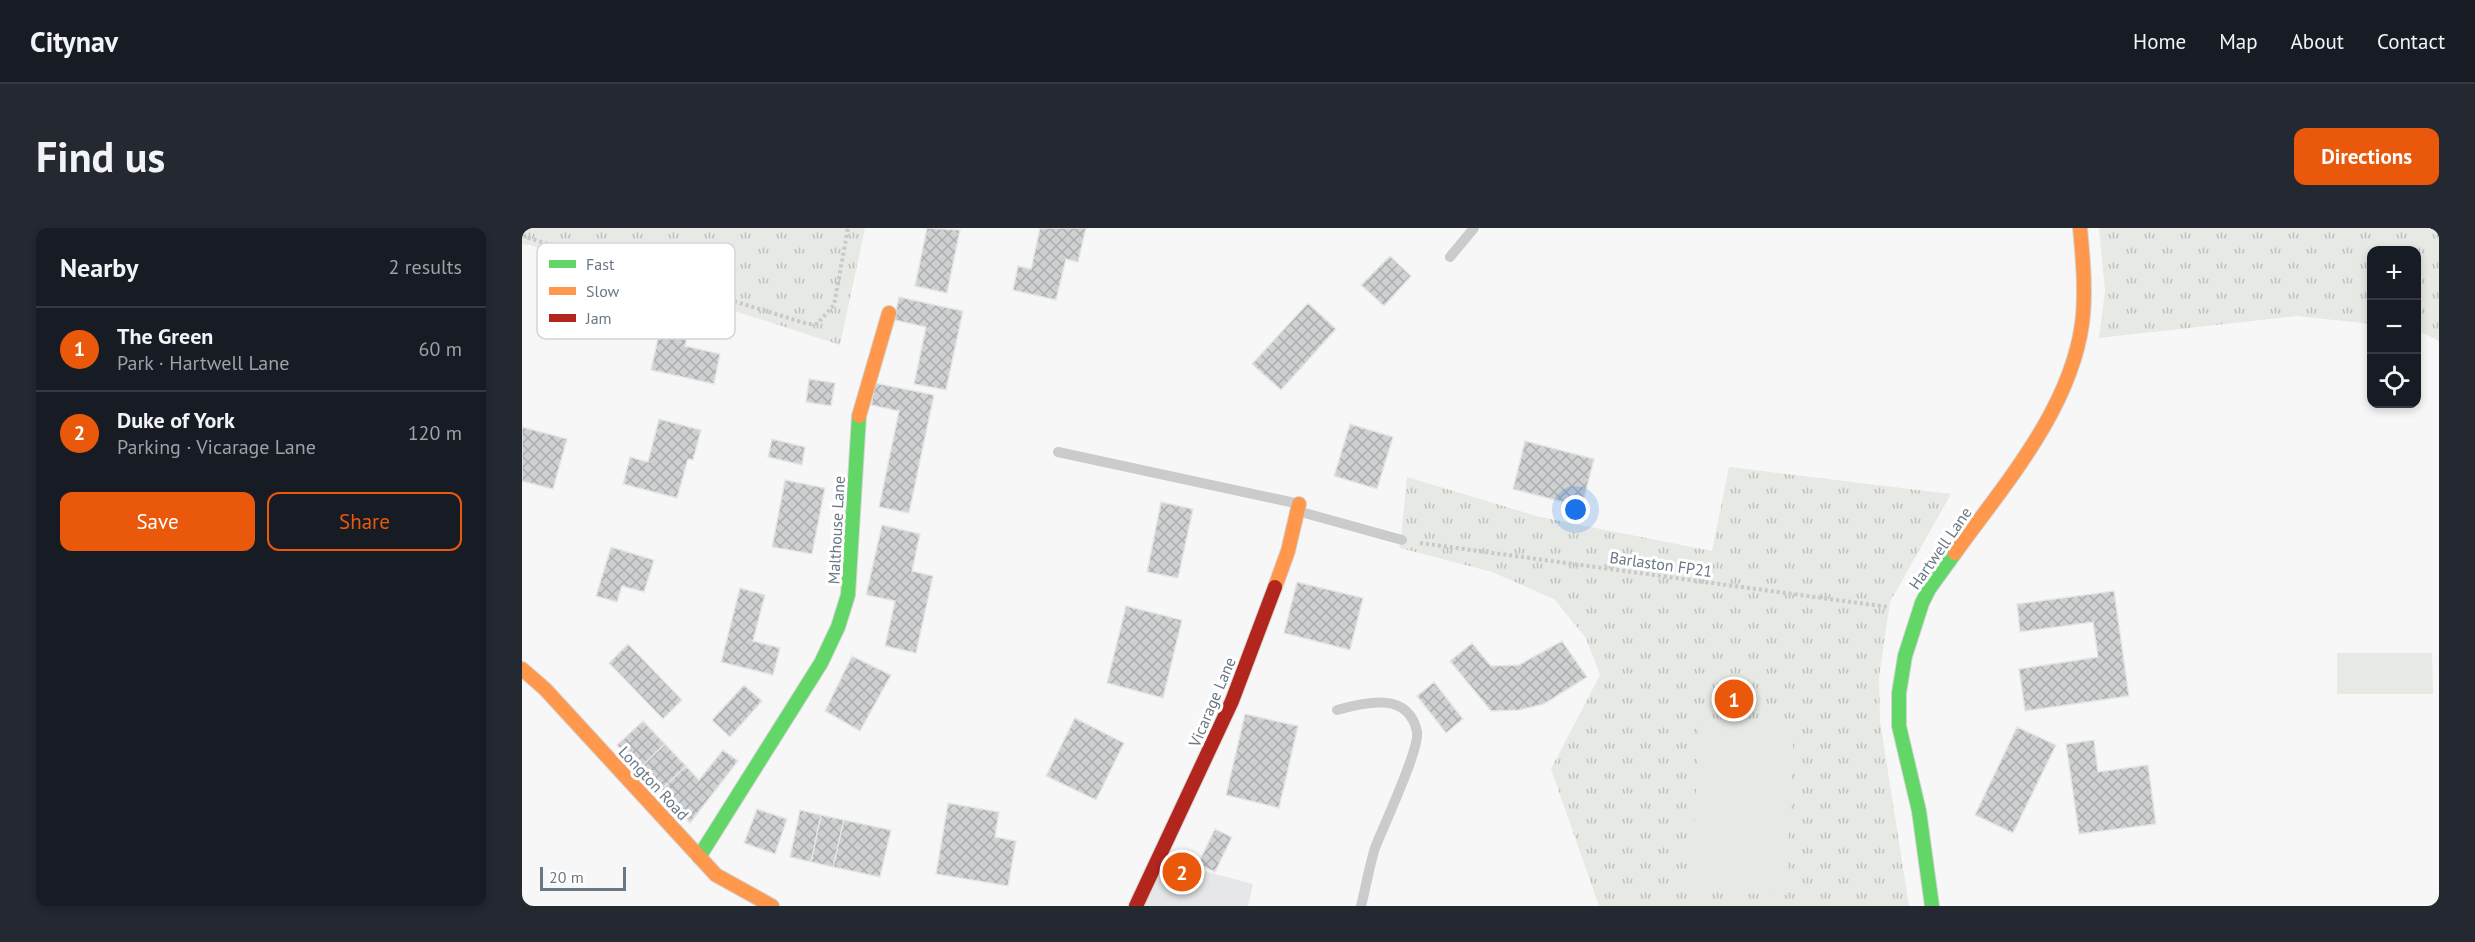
<!DOCTYPE html>
<meta charset="utf-8">
<style>
body{margin:0;font-family:"PT Sans",sans-serif;background:#242831;color:#f1f3f6}
.controls{position:absolute;right:18px;top:18px;display:grid;overflow:hidden;border-radius:12px;box-shadow:0 3px 9px #0003}
.controls button{width:54px;height:54px;display:grid;place-items:center;padding:0;border:0;border-bottom:2px solid #363941;background:#171b24;color:#f1f3f6;font:30px sans-serif}
.scale{position:absolute;left:18px;bottom:15px;width:86px;box-sizing:border-box;padding-left:6px;border:3px solid #697885;border-top:0;font-size:16px;line-height:21px;white-space:nowrap;color:#697885;-webkit-text-stroke:4px #fff;paint-order:stroke}
.you{position:absolute;left:1054px;top:282px;width:21px;height:21px;margin:-15px;border:4px solid #fff;border-radius:50%;background:#1a73e8;box-shadow:0 0 0 9px #1a73e833}
.badge{display:grid;place-items:center;width:39px;height:39px;border-radius:50%;background:#ea580c;color:#fff;font-size:20px;font-weight:700}
.pin{position:absolute;translate:-50% -50%;border:3px solid #fff;box-shadow:0 2px 6px #0006}
.list{margin:0;padding:0;list-style:none}
h2{display:flex;justify-content:space-between;align-items:center;height:78px;margin:0;padding:0 24px;font-size:26px}
h2 small{font-size:20px;font-weight:400;color:#9ea1a6}
.list li{display:grid;grid-template-columns:39px 1fr auto;gap:18px;align-items:center;box-sizing:border-box;height:84px;padding:0 24px;border-top:2px solid #363941}
.list b{display:block;font-size:22px;white-space:nowrap}
.list p{margin:0;font-size:20px;white-space:nowrap;color:#9ea1a6}
.list em{font-size:20px;font-style:normal;color:#9ea1a6}
.actions{display:flex;gap:12px;padding:18px 24px}
.actions a{flex:1;padding:14px 0;border:2px solid #ea580c;border-radius:12px;text-align:center;font-size:21px;color:#ea580c}
.actions .main{background:#ea580c;color:#fff}
.icon{flex:none;width:33px;height:33px;fill:none;stroke:currentColor;stroke-width:2;stroke-linecap:round;stroke-linejoin:round}
.map{position:relative;flex:none;width:1917px;height:678px;overflow:hidden;border-radius:12px}
header{display:flex;align-items:center;gap:36px;box-sizing:border-box;height:84px;padding:0 30px;background:#171b24;border-bottom:2px solid #363941}
header strong{font-size:28px}
nav{display:flex;gap:33px;margin-inline-start:auto;font-size:21px}
.intro{display:flex;align-items:center;justify-content:space-between;box-sizing:border-box;height:144px;padding:0 36px}
h1{margin:0;font-size:42px}
.button{padding:15px 27px;border-radius:12px;background:#ea580c;color:#fff;font-size:21px;font-weight:700}
main{display:flex;gap:36px;padding:0 36px}
aside{flex:1;background:#171b24;border-radius:12px;box-shadow:0 3px 9px #0003}
.map>svg:first-child{display:block}
</style>
<header>
<strong>Citynav</strong>
<nav><a>Home</a><a>Map</a><a>About</a><a>Contact</a></nav>
</header>
<div class="intro"><h1>Find us</h1><a class="button">Directions</a></div>
<main>
<aside>
<h2>Nearby<small>2 results</small></h2>
<ul class="list">
<li><span class="badge">1</span><div><b>The Green</b><p>Park · Hartwell Lane</p></div><em>60 m</em></li>
<li><span class="badge">2</span><div><b>Duke of York</b><p>Parking · Vicarage Lane</p></div><em>120 m</em></li>
</ul>
<div class="actions"><a class="main">Save</a><a>Share</a></div>
</aside>
<div class="map">
<svg width="1917" height="678" viewBox="0 0 1917 678">
<defs>
<pattern id="grass-tufts" width="24" height="20" patternUnits="userSpaceOnUse" patternTransform="scale(1.5)"><rect width="24" height="20" fill="#e6e9e4"/><path d="M3 7l-1-3M5 7V3M7 7l1-3M15 17l-1-3M17 17v-4M19 17l1-3" fill="none" stroke="#bec2be"/></pattern>
<pattern id="building-cross-hatch" width="8" height="8" patternUnits="userSpaceOnUse" patternTransform="scale(1.5)"><rect width="8" height="8" fill="#ced0d1"/><path d="M0 0l8 8M0 8l8-8" fill="none" stroke="#abaeaf"/></pattern>
</defs>
<rect width="100%" height="100%" fill="#f7f7f7"/>
<path fill="#e6e7e8" d="M640,632L731,656L726,678H619Z"/>
<path fill="url(#grass-tufts)" d="M0,0H343L318,117L8,17L0,16Z
M1577,0H1917V113L1895,102L1894,22H1850L1849,96L1775,88L1577,110L1583,63Z
M1207,239L1429,266L1368,374L1357,449L1358,493L1387,678H1077L1029,541L1078,447L1064,410L1032,371L970,344L878,320L885,249L1018,289L1190,323Z"/>
<path fill="#e6e9e4" d="M1815,425H1910L1911,466H1815Z
M1177,494L1272,498L1264,667L1170,663Z"/>
<path fill="url(#building-cross-hatch)" stroke="#e6e6e6" stroke-width="1.5" d="M405,0L438,2L425,65L393,58Z
M518,0H564L556,34L544,31L534,72L491,62L496,38L509,41Z
M868,28L889,48L862,78L839,57Z
M377,69L441,83L424,162L392,156L404,99L372,92Z
M786,75L814,101L759,162L730,136Z
M142,82L170,88L163,118L198,126L192,156L129,142Z
M287,151L313,155L309,178L284,174Z
M353,155L412,167L387,285L357,279L377,183L349,177Z
M137,191L179,202L171,232L166,231L155,270L101,256L108,229L126,234Z
M828,196L871,209L855,261L812,248Z
M0,199L45,211L31,261L0,253Z
M250,211L283,219L280,237L246,229Z
M1003,213L1072,231L1060,279L991,261Z
M263,252L303,260L290,326L250,319Z
M639,274L671,281L656,350L625,344Z
M360,297L398,306L390,343L411,348L394,425L363,418L373,373L344,367Z
M89,319L132,332L122,364L100,358L95,374L74,368Z
M775,354L841,370L828,422L762,405Z
M218,360L243,367L231,413L258,420L251,447L199,434Z
M1592,363L1607,468L1503,483L1497,441L1576,429L1571,394L1498,404L1495,376Z
M604,378L660,392L641,470L585,455Z
M1040,413L1065,449L1022,476L997,482L969,483L928,433L950,415L969,438L997,437Z
M106,416L160,472L141,491L87,435Z
M330,428L369,447L338,503L303,483Z
M912,454L941,491L924,505L895,468Z
M222,457L240,473L208,509L190,492Z
M723,486L776,498L757,580L704,567Z
M553,490L602,515L574,572L524,548Z
M121,493L143,516L117,541L95,517Z
M1495,499L1534,517L1491,605L1453,587Z
M1572,512L1576,544L1626,537L1634,596L1557,606L1544,516Z
M143,516L164,538L138,563L117,541Z
M201,522L216,533L168,595L138,563L164,538L177,552Z
M426,575L477,584L473,609L494,613L486,658L414,646Z
M235,581L265,591L253,626L222,615Z
M278,582L299,587L289,634L268,629Z
M299,587L322,592L311,639L289,634Z
M322,592L369,602L358,649L311,639Z
M693,601L710,609L693,644L676,636Z"/>
<g fill="none" stroke-linecap="round" stroke-linejoin="round">
<defs>
<path id="fast" d="M177,629L299,435L316,399L326,367L337,188
M1410,678L1397,583L1377,498V465L1383,428L1400,375L1407,361L1433,325"/>
<path id="slow" d="M337,188L367,85
M1433,325C1482,257 1548,182 1560,96C1564,65 1561,31 1558,0
M753,359L766,323L777,276
M0,441L23,461L194,647L250,678"/>
<path id="jam" d="M614,678L710,473L753,359"/>
</defs>
<use href="#fast" stroke="#d4d5d6" stroke-width="16"/>
<use href="#slow" stroke="#d4d5d6" stroke-width="16"/>
<use href="#jam" stroke="#d4d5d6" stroke-width="16"/>
<path stroke="#c7c9ca" stroke-width="4" stroke-dasharray="3 3" stroke-linecap="butt" d="M0,8L286,96H295L312,77L326,0
M898,315L1366,379"/>
<path stroke="#cacbcc" stroke-width="10" d="M928,29L952,0
M536,224L773,275
M779,284L880,312
M815,482C843,474 887,463 895,504C898,521 861,599 853,620C847,639 844,659 839,678"/>
<use href="#fast" stroke="#63d668" stroke-width="14"/>
<use href="#slow" stroke="#ff974d" stroke-width="14"/>
<use href="#jam" stroke="#b3261e" stroke-width="14"/>
</g>
<g text-anchor="middle" dominant-baseline="central" stroke-width="6" stroke-linejoin="round" paint-order="stroke">
<g font-size="16" fill="#697885" stroke="#fff">
<text transform="translate(314 302) rotate(-87)">Malthouse Lane</text>
<text transform="translate(1418 320) rotate(-55)">Hartwell Lane</text>
<text transform="translate(1139 336) rotate(8)">Barlaston FP21</text>
<text transform="translate(690 474) rotate(-67)">Vicarage Lane</text>
<text transform="translate(132 555) rotate(47)">Longton Road</text>
</g>
</g>
<rect x="15" y="15" width="198" height="96" rx="9" fill="#fff" stroke="#d2d6da" stroke-width="1.5"/>
<rect x="27" y="32" width="27" height="8" fill="#63d668"/>
<rect x="27" y="59" width="27" height="8" fill="#ff974d"/>
<rect x="27" y="86" width="27" height="8" fill="#b3261e"/>
<g font-size="16" fill="#697885">
<text x="64" y="42">Fast</text>
<text x="64" y="69">Slow</text>
<text x="64" y="96">Jam</text>
</g>
</svg>
<div class="controls">
<button>+</button>
<button>−</button>
<button><svg class="icon" aria-label="locate" viewBox="0 0 24 24"><circle cx="12" cy="12" r="6"/><path d="M12 2v4M12 18v4M2 12h4M18 12h4"/></svg></button>
</div>
<div class="scale">20 m</div>
<div class="you"></div>
<div class="pin badge" style="left:1212px;top:471px">1</div>
<div class="pin badge" style="left:660px;top:644px">2</div>
</div>
</main>
